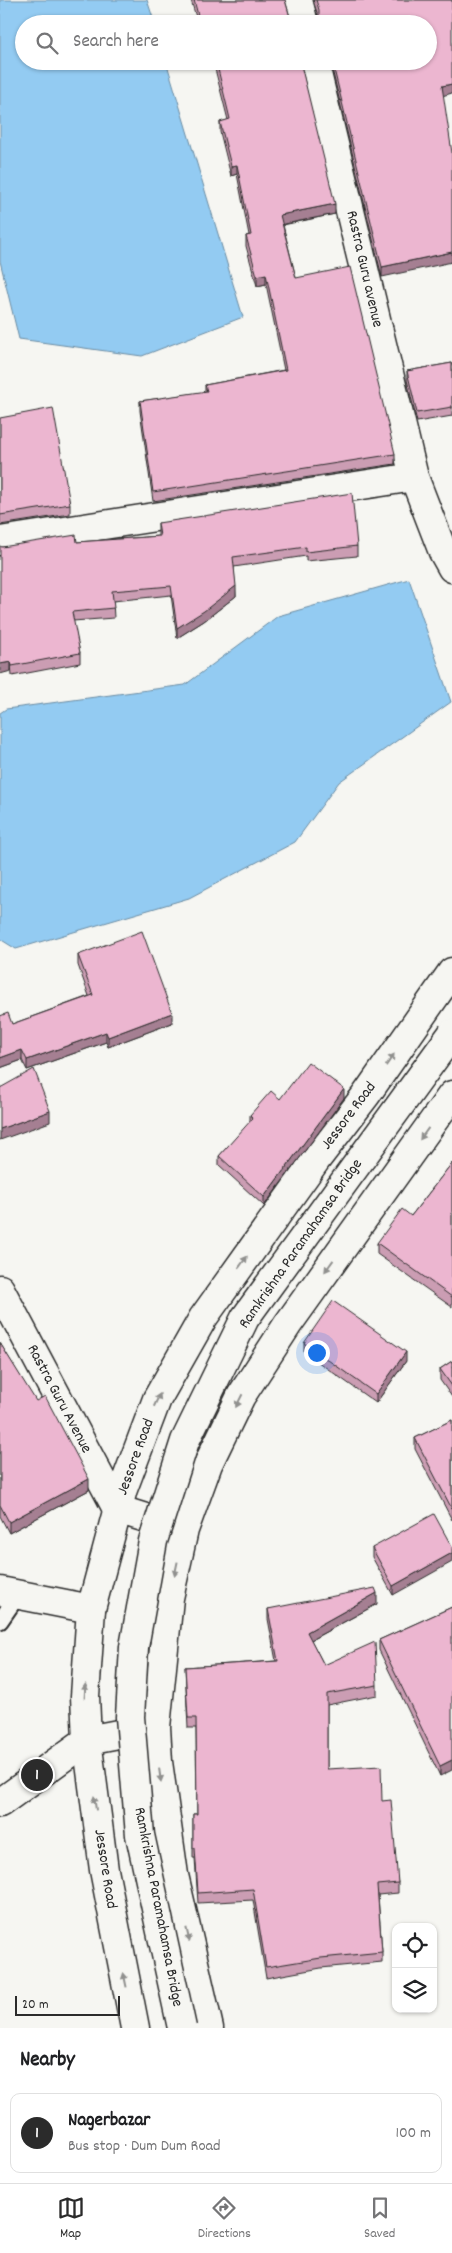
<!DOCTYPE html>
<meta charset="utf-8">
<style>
body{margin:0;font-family:Dekko,sans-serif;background:#f2f2f2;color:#202124}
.controls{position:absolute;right:15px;bottom:15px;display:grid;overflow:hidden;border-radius:10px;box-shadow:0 1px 4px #0004}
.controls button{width:45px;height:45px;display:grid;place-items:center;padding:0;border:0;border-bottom:1px solid #e0e0e0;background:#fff;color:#202124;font:25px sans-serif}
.scale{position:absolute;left:15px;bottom:12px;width:105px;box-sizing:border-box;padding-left:5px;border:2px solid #2b2b2b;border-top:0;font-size:14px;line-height:18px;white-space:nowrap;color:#2b2b2b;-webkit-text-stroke:4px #f6f6f2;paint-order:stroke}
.you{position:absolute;left:316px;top:1352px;width:18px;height:18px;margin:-12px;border:4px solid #fff;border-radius:50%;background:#1a73e8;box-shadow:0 0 0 8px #1a73e833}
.badge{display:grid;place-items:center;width:32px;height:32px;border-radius:50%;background:#2b2b2b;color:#fff;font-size:16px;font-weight:700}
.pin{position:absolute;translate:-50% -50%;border:2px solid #fff;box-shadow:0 1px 5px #0006}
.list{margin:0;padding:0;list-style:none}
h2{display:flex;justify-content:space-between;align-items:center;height:65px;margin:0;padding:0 20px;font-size:21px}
h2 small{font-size:16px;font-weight:400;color:#757577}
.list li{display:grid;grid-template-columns:32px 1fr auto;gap:15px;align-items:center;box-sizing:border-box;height:80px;margin:0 10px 10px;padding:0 10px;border:1px solid #e0e0e0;border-radius:10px}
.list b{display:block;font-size:19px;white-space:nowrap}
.list p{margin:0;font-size:16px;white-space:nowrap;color:#757577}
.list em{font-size:16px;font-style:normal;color:#757577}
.icon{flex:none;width:28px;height:28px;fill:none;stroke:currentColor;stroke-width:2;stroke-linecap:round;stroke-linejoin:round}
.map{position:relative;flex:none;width:452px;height:2028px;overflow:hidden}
.search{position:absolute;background:#fff;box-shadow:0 1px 4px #0004;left:15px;right:15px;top:15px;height:55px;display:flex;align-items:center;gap:12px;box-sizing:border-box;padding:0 18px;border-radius:28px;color:#757577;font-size:19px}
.sheet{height:155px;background:#fff}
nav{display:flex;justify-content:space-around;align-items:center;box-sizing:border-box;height:70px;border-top:1px solid #e0e0e0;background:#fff;font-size:14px;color:#757577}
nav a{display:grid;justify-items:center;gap:2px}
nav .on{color:#2b2b2b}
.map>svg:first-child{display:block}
</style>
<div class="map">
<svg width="452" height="2028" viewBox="0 0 452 2028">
<rect width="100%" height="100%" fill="#f6f6f2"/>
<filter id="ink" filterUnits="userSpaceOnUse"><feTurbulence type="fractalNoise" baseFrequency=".02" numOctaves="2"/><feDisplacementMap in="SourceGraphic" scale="10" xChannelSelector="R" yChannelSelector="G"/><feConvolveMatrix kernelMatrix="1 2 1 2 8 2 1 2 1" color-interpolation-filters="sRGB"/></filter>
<g filter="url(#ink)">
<path fill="#93cbf2" stroke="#698ba2" d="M0,0H147L155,24H24V61H166L243,317L142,356L19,339L0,261Z
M409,579L451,702L339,782L295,842L189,898L16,949L0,939V713L6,709L185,685L278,616Z"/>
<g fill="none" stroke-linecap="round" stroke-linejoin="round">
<defs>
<path id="service" d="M0,1621L18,1595"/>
<path id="minor" d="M298,0L304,24
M314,61L414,477L443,552L452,568
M0,541L414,477
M0,1289L117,1509L181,1529
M0,1591L91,1609"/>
<path id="primary" d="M0,1803L87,1740L155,1727
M135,2028L104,1870L87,1740L85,1696L91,1609L123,1489L157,1399L203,1318L316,1160L366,1095L452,972
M209,2028L174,1875L158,1762L156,1727L169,1598L184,1530L208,1464L241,1396L288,1324L452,1095"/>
</defs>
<use href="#service" stroke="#2b2b2b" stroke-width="19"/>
<use href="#minor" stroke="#2b2b2b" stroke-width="31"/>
<use href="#primary" stroke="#2b2b2b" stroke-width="31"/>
<use href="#service" stroke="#f6f6f2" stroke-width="15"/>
<use href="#minor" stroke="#f6f6f2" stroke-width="28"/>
<use href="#primary" stroke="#f6f6f2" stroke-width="28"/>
<defs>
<path id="primary-bridge" d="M182,2028L140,1835L130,1717L134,1647L153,1541L185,1441L245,1318L452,1034"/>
</defs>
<use href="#primary-bridge" stroke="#2b2b2b" stroke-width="31" stroke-linecap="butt"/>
<use href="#primary-bridge" stroke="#f6f6f2" stroke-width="28"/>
</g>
<path fill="#cb9db3" stroke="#2b2b2b" d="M191,0H285L292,24H198Z
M313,0H452L443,95L382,277L330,61H428L319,19Z
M213,61H300L335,214L283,225L296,278L395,454V464L153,501L140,411V401L205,392V385L284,370L266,284L257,286L246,246V236L249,235L237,174L231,176L220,132V122L228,120Z
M452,363V416L417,422L407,380V371Z
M0,418L70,504V514L0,525Z
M158,523L357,546V556L306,561V556L234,567L236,596L204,621L177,638L171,595L113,601L114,618L73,621L80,653V663L12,676L2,547L77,542L158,536Z
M78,955L172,1023L108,1047L106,1042L27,1070L22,1060L0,1068V1016L12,1024L89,996L78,965Z
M344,1098L264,1206L219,1165V1156L250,1123V1115L280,1099Z
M452,1163V1307L377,1254V1243L411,1216Z
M0,1343L89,1490L9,1533L0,1516Z
M304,1343L406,1361L376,1403L304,1352Z
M452,1361V1397L440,1380V1369Z
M452,1420V1520L415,1449V1438Z
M452,1547L393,1595L372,1557V1548Z
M377,1604L311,1640L324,1665L377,1685V1695L327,1705V1769L382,1801L398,1883V1893L378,1895L382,1952V1962L321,1968L266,1978L253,1900L198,1903L195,1858H193V1814H197L196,1728H188L185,1667L276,1661L268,1619V1609Z
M452,1607L440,1776L379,1650V1640Z"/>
<path fill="#a57f92" stroke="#2b2b2b" d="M205,17V24H199V19Z
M452,84V93L442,96V86Z
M237,165V174L231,176V166Z
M335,204V214L280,225V215Z
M452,252V262L382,277V267Z
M266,274V284L257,286V276Z
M236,586V596L204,621L177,638V628Z
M11,662V671L0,674V664Z
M172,1013V1023L108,1047V1037Z
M106,1032V1042L27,1070V1060Z
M22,1050V1060L0,1068V1058Z
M344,1089V1098L264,1206V1197Z
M50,1111V1122L0,1140V1129Z
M406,1352V1361L376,1403V1394Z
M89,1479V1490L9,1533V1522Z
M452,1553V1562L393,1595V1586Z
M377,1593V1604L307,1642V1632Z
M452,1760V1770L440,1776V1766Z"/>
<path fill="#ecb6d0" stroke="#2b2b2b" d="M194,0H285L292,24H207L205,17L199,19Z
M316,0H452V84L442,86L452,153V252L382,267L332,61H428V24H316L319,19V10Z
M216,61H300L335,204L280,215L296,278L350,267L395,454L153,492L140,401L207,391L205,385L286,370L266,274L257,276L246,236L251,235L237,165L231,166L220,122L230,119Z
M452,363V407L417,413L407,371Z
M53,408L70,504L0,515V418Z
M352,493L357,546L306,552V547L233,557L236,586L204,611L177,628L171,586L112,591L114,608L72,612L80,653L12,666L11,662L0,664V546L2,547L76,535L77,542L160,536L158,523Z
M142,931L172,1013L108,1037L106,1032L27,1060L22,1050L0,1058V1016L8,1013L12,1024L93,995L78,955Z
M308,1062L344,1089L264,1197L219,1156L253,1118L250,1115L271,1091L280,1099Z
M34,1069L50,1111L0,1129V1088Z
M452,1163V1297L377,1243L402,1209L411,1216Z
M333,1301L406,1352L376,1394L304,1343Z
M0,1343L36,1401L45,1396L89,1479L9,1522L0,1505Z
M452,1361V1386L440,1369Z
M452,1420V1509L415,1438Z
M434,1514L452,1547V1553L393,1586L372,1548Z
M375,1588L377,1593L307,1632L324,1665L375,1642L377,1685L327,1694V1769L381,1766L382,1801L391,1800L398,1883L377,1885L382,1952L321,1958L266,1967L253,1889L198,1893L195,1848H193V1814H197L196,1718H188L185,1667L278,1661L268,1609Z
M452,1607V1760L440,1766L379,1640Z"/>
<defs><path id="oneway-solid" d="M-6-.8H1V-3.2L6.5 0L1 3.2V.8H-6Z" transform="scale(1.25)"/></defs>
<g fill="#90908e">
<use href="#oneway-solid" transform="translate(390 1060) rotate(-55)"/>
<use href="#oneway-solid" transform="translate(424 1134) rotate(126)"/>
<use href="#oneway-solid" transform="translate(243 1262) rotate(-54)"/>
<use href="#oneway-solid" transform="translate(329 1266) rotate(126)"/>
<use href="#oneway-solid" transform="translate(157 1400) rotate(-65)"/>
<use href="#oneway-solid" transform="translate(239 1401) rotate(117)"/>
<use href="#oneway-solid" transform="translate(176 1569) rotate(102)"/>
<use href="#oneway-solid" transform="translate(85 1691) rotate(-87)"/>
<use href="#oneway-solid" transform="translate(160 1775) rotate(82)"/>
<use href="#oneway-solid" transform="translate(95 1803) rotate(-98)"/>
<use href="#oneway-solid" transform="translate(188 1935) rotate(77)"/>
<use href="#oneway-solid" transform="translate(125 1980) rotate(-102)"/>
</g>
</g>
<g text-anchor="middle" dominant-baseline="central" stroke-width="4" stroke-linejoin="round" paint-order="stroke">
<g font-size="16" fill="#2b2b2b" stroke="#f6f6f2">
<text transform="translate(364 269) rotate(77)">Rastra Guru avenue</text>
<text transform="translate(349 1116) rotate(-53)">Jessore Road</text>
<text transform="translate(301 1244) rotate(-55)">Ramkrishna Paramahamsa Bridge</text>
<text transform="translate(59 1399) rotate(62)">Rastra Guru Avenue</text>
<text transform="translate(136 1457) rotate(-70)">Jessore Road</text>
<text transform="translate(105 1869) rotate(81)">Jessore Road</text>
<text transform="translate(158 1907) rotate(79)">Ramkrishna Paramahamsa Bridge</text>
</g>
</g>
</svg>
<div class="controls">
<button><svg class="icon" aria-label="locate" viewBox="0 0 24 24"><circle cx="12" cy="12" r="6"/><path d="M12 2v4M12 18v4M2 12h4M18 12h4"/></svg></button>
<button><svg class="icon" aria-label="layers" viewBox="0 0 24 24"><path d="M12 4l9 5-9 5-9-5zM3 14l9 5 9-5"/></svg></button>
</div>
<div class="scale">20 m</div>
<div class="you"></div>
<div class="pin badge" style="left:37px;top:1775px">1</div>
<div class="search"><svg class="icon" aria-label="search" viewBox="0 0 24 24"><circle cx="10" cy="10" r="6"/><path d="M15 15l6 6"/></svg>Search here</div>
</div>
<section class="sheet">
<h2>Nearby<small></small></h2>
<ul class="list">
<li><span class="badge">1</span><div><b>Nagerbazar</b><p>Bus stop · Dum Dum Road</p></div><em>100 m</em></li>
</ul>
</section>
<nav>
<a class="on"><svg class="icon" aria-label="map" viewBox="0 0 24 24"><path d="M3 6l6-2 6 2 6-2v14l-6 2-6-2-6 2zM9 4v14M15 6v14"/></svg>Map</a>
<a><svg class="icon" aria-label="directions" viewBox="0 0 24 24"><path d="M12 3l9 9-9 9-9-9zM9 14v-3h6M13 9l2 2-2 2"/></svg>Directions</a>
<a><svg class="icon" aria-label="saved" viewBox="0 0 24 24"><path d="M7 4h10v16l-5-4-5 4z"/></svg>Saved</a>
</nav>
